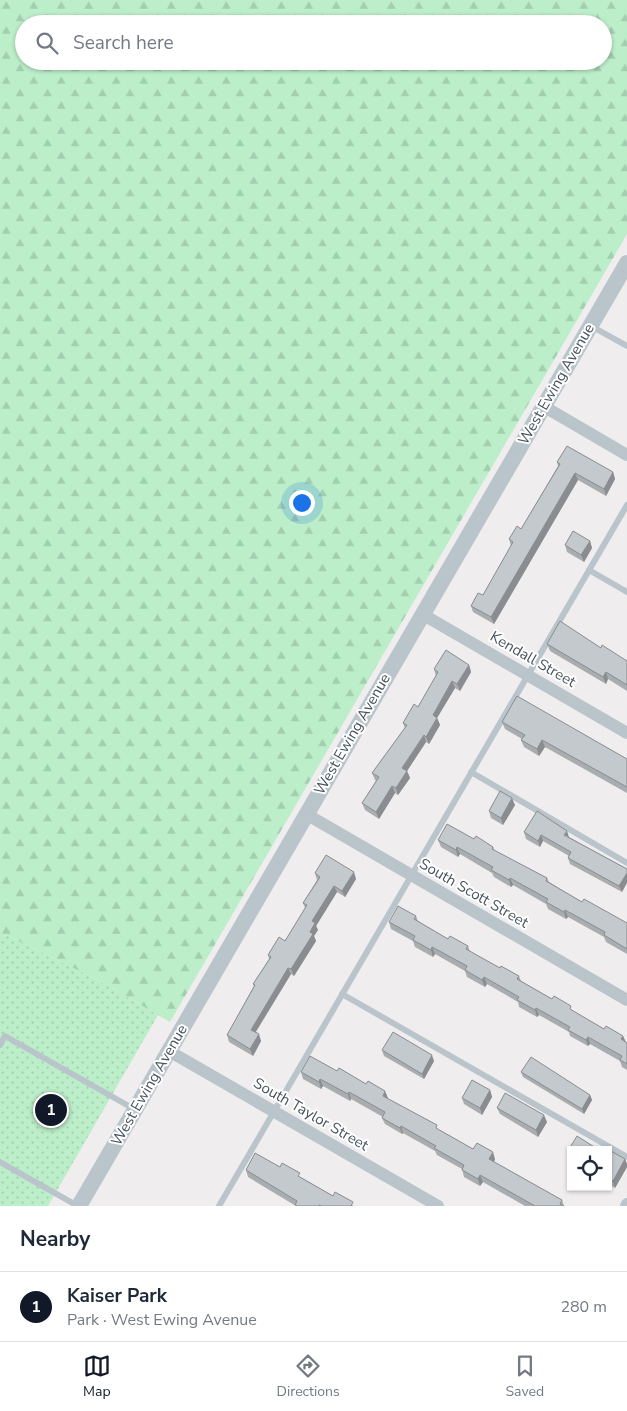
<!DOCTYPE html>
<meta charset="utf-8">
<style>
body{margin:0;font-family:"Nunito Sans",sans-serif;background:#f6f6f7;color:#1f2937}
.controls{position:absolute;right:15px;bottom:15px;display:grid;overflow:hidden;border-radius:0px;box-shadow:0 1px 4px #0004}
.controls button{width:45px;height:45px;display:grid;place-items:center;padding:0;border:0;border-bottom:1px solid #e0e1e3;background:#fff;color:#1f2937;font:25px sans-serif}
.you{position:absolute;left:301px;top:502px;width:18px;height:18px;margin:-12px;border:4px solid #fff;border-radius:50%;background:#1a73e8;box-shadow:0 0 0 8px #1a73e833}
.badge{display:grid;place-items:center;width:32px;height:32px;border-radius:50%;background:#111827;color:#fff;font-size:16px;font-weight:700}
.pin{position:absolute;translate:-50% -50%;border:2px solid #fff;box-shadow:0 1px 5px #0006}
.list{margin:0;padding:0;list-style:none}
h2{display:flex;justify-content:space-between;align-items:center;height:65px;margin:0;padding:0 20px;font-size:21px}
h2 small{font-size:16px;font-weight:400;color:#747a83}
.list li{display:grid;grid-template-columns:32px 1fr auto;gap:15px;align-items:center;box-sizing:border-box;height:70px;padding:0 20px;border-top:1px solid #e0e1e3}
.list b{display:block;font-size:19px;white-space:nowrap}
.list p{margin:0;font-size:16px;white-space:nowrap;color:#747a83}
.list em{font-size:16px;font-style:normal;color:#747a83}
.icon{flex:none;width:28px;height:28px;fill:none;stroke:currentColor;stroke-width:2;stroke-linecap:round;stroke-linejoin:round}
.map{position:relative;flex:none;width:627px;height:1206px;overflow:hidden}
.search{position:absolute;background:#fff;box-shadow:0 1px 4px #0004;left:15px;right:15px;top:15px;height:55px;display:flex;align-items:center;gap:12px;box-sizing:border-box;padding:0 18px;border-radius:28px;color:#747a83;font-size:19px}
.sheet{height:135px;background:#fff}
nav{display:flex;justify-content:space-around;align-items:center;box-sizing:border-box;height:70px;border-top:1px solid #e0e1e3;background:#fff;font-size:14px;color:#747a83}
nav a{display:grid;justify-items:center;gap:2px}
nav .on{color:#111827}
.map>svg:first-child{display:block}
</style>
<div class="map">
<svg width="627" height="1206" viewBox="0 0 627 1206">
<defs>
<pattern id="grass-dots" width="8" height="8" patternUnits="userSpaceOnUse" patternTransform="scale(1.25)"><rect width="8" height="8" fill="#bceec9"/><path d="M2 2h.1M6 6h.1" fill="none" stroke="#a3ceaf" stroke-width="1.8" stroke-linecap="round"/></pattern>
<pattern id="forest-firs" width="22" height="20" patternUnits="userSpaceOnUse" patternTransform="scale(1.25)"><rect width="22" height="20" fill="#bceec9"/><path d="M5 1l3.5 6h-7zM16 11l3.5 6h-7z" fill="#a3ceaf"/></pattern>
</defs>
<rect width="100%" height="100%" fill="#f0edee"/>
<path fill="url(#grass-dots)" d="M0,932L98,980L158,1015L48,1206H0Z"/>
<path fill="url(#forest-firs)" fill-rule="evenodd" d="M0,0H627V234L170,1022L98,980L0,932ZM24,24H603V61H24Z"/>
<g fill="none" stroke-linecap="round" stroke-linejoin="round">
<path stroke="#b9c4cb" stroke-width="6" d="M591,326L627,346
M589,570L627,592
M471,772L627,863
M342,994L627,1157
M0,1045L5,1036L134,1109
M0,1162L78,1206
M219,1206L627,505"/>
<path stroke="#b9c4cb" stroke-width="12" d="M543,406L627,455
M422,614L627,733
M306,814L627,1000
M169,1051L438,1206
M626,1206L627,1204"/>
<path stroke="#b9c4cb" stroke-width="16" d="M79,1206L627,263"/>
</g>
<path fill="#a9adb0" d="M557,462L613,472L615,479L606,496L578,480L494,624L473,612L471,606L483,595L511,546L509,539L521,529L558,466Z
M590,541L592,548L584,562L567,552L565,545Z
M547,644L601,648L627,661V691L608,679L606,684L550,651Z
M469,665L471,672L460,691L455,688L437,718L440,725L429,744L426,742L407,771L410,778L398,795L395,793L379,819L365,810L362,803L376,781L375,780L372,773L405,728L403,723L418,707L436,676L434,669Z
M502,722L627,759V793L545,747L539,756L524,747L521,740L522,739L505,729Z
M515,805L503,825L491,818L489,811Z
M524,832L569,837L627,869L622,892L570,864L568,858L569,856L543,841L540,847L526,839Z
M474,839L493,847L495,851L547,878L549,882L582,902L627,923V954L606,942L604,937L568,917L566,919L548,909L546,904L513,885L511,887L494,877L492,873L460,854L458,857L441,847L438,840Z
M315,873L356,879L345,897L337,892L316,926L318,930L314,936L316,941L294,976L291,974L256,1032L261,1041L253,1056L229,1042L227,1035L254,986L253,984L269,959L268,955L285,941L305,908L303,903L317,880Z
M416,916L418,921L448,939L468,946L470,952L500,968L519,976L521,981L604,1029L623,1036L626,1042L627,1043V1070L622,1067L620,1061L590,1044L588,1046L570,1036L569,1032L539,1015L537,1017L519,1007L518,1002L487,984L485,987L467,977L465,971L435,954L433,957L415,947L413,941L391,929L389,922Z
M382,1050L434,1061L424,1079L384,1056Z
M337,1071L388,1098V1099L439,1130L473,1149L495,1159L494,1162L562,1200L564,1206H525L483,1182L480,1186L464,1177L462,1169L437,1155L435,1151L403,1133L402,1134L385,1124L382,1118L383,1117L351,1099L350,1101L323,1086L321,1089L303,1079L301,1072Z
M521,1072L590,1095L592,1100L584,1114L523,1077Z
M490,1090L492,1097L482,1115L464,1104L462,1098Z
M497,1108L547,1122L538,1137L500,1114Z
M608,1150L625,1159L627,1164V1167L615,1188L608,1184Z
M280,1167L302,1178L333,1196L354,1206H296L248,1177L246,1170Z"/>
<path fill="#898d90" d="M613,472L615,479L606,496L604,489Z
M575,473L578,480L494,624L491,617Z
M590,541L592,548L584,562L581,555Z
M469,665L471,672L460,691L457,684Z
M606,672L608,679L606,684L603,677Z
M452,681L455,688L437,718L440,725L429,744L426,737L433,715Z
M424,735L426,742L407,771L410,778L398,795L396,788L402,768Z
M542,740L545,747L539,756L537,749Z
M392,786L395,793L379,819L376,812Z
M512,798L515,805L503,825L501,818Z
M567,831L569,837L564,835Z
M541,835L543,841L540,847L538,841Z
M457,847L460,854L458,857L456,850Z
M354,872L356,879L345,897L342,891Z
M627,873V883L622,892L619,886Z
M510,878L513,885L511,887L509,880Z
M334,886L337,892L316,926L318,930L314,936L316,941L294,976L291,969L312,921Z
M565,910L568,917L566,919L564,912Z
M432,947L435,954L433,957L431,950Z
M288,968L291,974L253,1036L251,1030Z
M484,977L487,984L485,987L482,980Z
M536,1008L539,1015L537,1017L535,1010Z
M259,1034L261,1041L253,1056L250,1049Z
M623,1036L626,1043L621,1039Z
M588,1037L590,1044L588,1046L586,1040Z
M432,1055L434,1061L424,1079L422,1074Z
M320,1079L323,1086L321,1089L319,1082Z
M490,1090L492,1097L482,1115L480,1108Z
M385,1091L388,1098L385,1103L383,1096Z
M349,1092L351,1099L350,1101L348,1094Z
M590,1095L592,1100L584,1114L582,1109Z
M544,1115L547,1122L538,1137L536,1130Z
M401,1126L403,1133L402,1134L400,1128Z
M493,1152L495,1159L492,1166L489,1159Z
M625,1159L627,1164V1167L615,1188L613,1181Z
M480,1175L483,1182L480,1186L478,1179Z"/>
<path fill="#c4c9cd" stroke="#898d90" d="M567,446L613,472L604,489L575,473L491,617L471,606L478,593L483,595L513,542L509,539L517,526L521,529L560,464L557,462Z
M573,531L590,541L581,555L565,545Z
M560,621L601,648L602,645L627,661V685L606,672L603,677L547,644Z
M446,650L469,665L457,684L452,681L433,715L437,718L426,737L424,735L402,768L407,771L396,788L392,786L376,812L362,803L379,777L372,773L407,725L403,723L414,704L418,707L438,672L434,669Z
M517,696L627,759V787L542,740L537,749L521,740L525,735L502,722Z
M500,791L512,798L501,818L489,811Z
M537,811L567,831L564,835L627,869V873L619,886L568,858L571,852L541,835L538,841L524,832Z
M447,824L474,839L476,836L493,847L492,849L547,878L546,881L582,902L584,899L627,923V949L604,935L605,932L565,910L564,912L546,902L548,899L510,878L509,880L491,870L493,867L457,847L456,850L438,840Z
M326,855L354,872L342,891L334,886L312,921L315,923L310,932L313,934L291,969L288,968L251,1030L259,1034L250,1049L227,1035L255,985L253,984L271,957L268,955L279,937L285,941L307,905L303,903L320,877L315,873Z
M398,906L416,916L414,919L448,939L450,936L468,946L466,949L500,968L501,966L519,976L517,979L552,999L554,996L571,1006L570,1009L604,1029L606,1026L623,1036L621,1039L627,1043V1064L620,1060L622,1056L588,1037L586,1040L568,1030L570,1027L536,1008L535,1010L517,1000L519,997L484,977L482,980L465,970L467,966L432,947L431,950L413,940L415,936L389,922Z
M393,1032L432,1055L422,1074L382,1050Z
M310,1056L337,1071L339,1068L366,1084L368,1081L385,1091L383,1096L437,1125L436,1128L473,1149L477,1143L493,1152L489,1159L562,1200L560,1204L564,1206H535L480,1175L478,1179L462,1170L464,1165L434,1148L436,1146L401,1126L400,1128L382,1118L385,1112L349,1092L348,1094L320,1079L319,1082L301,1072Z
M531,1057L590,1095L582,1109L521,1072Z
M472,1080L490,1090L480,1108L462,1098Z
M505,1093L544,1115L536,1130L497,1108Z
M577,1136L599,1150H571L569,1149Z
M608,1150H609L625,1159L613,1181L608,1178Z
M255,1153L280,1167L282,1163L300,1173L298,1176L333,1196L335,1192L353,1202L351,1206H322L319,1205V1206H297L295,1205L297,1201L246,1170Z"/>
<g text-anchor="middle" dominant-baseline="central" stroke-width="4" stroke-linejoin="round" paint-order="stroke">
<g font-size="15" fill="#46535b" stroke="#fff">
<text transform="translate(556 384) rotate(-60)">West Ewing Avenue</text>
<text transform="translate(533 659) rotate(30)">Kendall Street</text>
<text transform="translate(352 734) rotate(-60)">West Ewing Avenue</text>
<text transform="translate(474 893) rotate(30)">South Scott Street</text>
<text transform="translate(149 1085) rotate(-60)">West Ewing Avenue</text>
<text transform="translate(311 1114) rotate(30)">South Taylor Street</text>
</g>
</g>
</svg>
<div class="controls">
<button><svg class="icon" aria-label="locate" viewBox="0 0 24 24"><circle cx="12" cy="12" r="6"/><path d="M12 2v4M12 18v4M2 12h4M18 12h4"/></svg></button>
</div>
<div class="you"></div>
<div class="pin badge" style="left:51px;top:1110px">1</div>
<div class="search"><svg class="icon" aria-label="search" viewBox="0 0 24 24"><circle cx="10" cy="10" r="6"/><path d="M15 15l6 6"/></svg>Search here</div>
</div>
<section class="sheet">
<h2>Nearby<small></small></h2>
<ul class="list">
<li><span class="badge">1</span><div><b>Kaiser Park</b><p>Park · West Ewing Avenue</p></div><em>280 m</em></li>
</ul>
</section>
<nav>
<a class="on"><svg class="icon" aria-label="map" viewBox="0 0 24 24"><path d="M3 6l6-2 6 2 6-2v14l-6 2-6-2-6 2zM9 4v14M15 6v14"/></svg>Map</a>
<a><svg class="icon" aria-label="directions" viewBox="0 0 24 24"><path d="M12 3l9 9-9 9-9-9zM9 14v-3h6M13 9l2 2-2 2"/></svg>Directions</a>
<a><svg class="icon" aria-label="saved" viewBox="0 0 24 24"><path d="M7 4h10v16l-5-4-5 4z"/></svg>Saved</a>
</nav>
